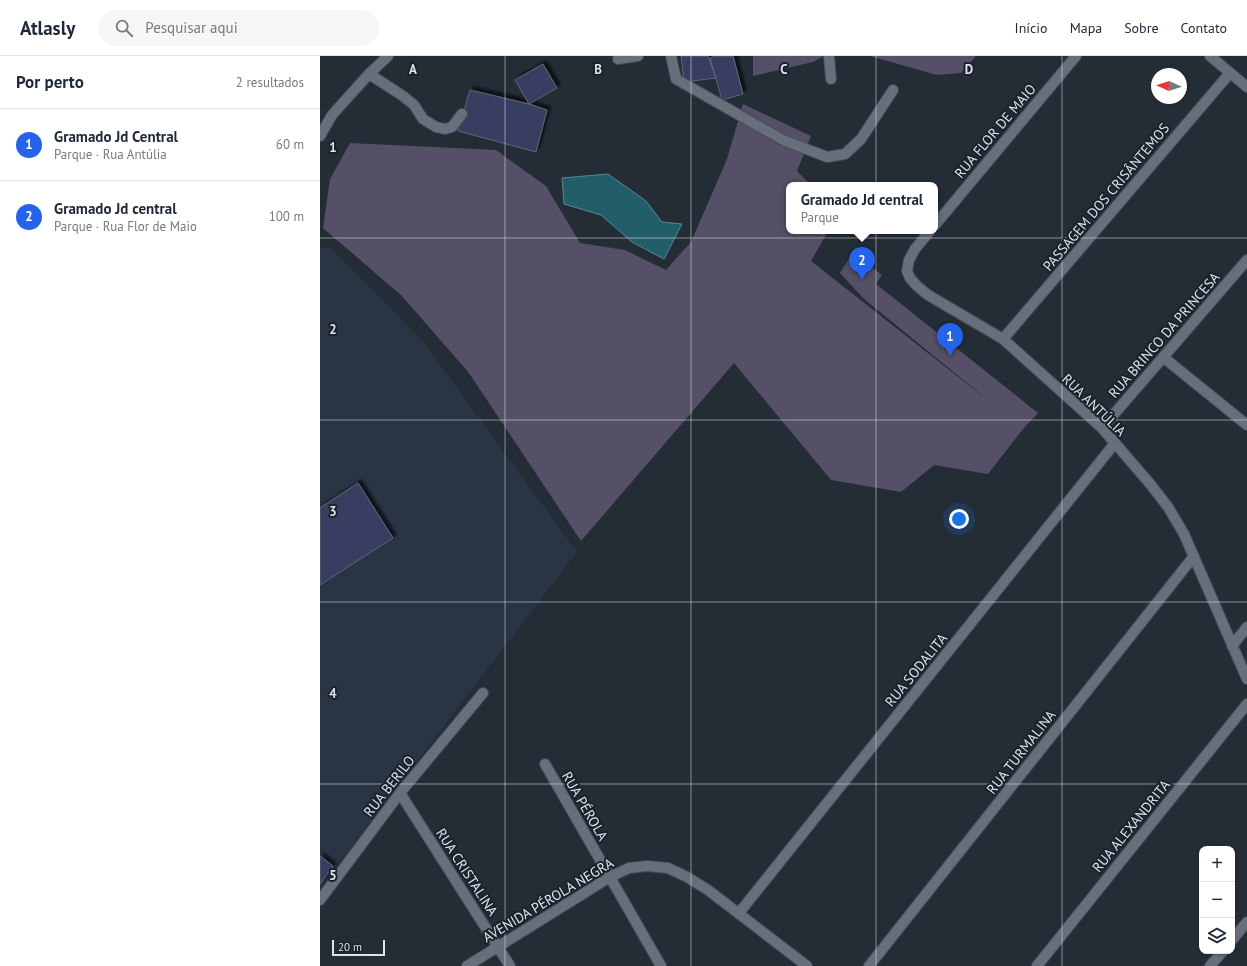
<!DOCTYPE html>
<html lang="pt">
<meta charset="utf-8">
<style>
body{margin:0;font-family:"PT Sans",sans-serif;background:#f6f6f7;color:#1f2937}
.controls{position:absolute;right:12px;bottom:12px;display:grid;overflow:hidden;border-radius:8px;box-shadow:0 1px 3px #0004}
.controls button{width:36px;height:36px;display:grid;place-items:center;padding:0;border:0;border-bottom:1px solid #e0e1e3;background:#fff;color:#1f2937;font:20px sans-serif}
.compass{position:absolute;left:831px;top:12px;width:36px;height:36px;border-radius:50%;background:#fff;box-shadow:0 1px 3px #0004;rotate:273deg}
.scale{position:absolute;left:12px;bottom:10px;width:53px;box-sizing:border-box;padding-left:4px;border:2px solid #dfe4ea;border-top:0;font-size:11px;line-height:14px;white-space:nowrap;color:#dfe4ea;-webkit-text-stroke:3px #1b222c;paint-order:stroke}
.you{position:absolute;left:639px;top:463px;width:14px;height:14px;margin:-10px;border:3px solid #fff;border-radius:50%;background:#1a73e8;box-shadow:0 0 0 6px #1a73e833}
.badge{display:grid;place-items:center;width:26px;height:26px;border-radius:50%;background:#2563eb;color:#fff;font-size:13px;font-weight:700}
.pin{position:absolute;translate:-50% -33px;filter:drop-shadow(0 1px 2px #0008)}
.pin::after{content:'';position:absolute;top:21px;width:14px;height:12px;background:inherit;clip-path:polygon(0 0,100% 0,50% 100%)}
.popup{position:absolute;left:466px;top:126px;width:152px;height:52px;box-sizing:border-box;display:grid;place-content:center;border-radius:8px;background:#fff;filter:drop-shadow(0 1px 3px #0005);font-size:13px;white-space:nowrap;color:#747a83}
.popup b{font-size:15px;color:#1f2937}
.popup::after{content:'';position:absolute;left:50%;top:100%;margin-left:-8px;border:8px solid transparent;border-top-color:#fff}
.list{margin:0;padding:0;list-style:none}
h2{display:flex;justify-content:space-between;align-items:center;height:52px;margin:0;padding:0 16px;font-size:17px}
h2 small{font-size:13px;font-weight:400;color:#747a83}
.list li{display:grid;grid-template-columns:26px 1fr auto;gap:12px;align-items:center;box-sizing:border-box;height:72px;padding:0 16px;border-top:1px solid #e0e1e3}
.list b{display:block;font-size:15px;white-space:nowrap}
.list p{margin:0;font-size:13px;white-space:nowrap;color:#747a83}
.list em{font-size:13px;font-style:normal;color:#747a83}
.icon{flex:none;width:22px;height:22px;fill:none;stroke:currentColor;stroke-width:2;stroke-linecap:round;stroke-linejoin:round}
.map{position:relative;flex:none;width:927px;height:910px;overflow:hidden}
header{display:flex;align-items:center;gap:24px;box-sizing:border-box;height:56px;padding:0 20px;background:#fff;border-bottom:1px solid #e0e1e3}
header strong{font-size:19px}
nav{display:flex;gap:22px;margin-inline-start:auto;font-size:14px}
.search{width:280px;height:36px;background:#f6f6f7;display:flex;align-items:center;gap:10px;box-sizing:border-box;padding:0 14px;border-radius:22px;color:#747a83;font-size:15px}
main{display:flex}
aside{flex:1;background:#fff}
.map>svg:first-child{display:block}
</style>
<header>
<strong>Atlasly</strong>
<div class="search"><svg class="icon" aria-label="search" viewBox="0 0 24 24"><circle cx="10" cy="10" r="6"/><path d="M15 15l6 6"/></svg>Pesquisar aqui</div>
<nav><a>Início</a><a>Mapa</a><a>Sobre</a><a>Contato</a></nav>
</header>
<main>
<aside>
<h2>Por perto<small>2 resultados</small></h2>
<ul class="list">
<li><span class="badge">1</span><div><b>Gramado Jd Central</b><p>Parque · Rua Antúlia</p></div><em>60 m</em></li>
<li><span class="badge">2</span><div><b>Gramado Jd central</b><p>Parque · Rua Flor de Maio</p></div><em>100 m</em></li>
</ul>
</aside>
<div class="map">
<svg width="927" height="910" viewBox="0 0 927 910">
<defs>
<filter id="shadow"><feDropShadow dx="3.5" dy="-3.5" stdDeviation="1" flood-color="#0009"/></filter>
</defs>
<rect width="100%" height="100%" fill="#242c36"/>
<path fill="#293444" d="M0,191L12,193L102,284L257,496L0,832Z"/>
<path fill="#554f67" d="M433,0H504L493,6L433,20Z
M550,0H656L641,17L617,19Z
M423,48L491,80L477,115L491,129H469V175H508L491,205L674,349L544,243L520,217L536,191L552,202L549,209L562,219L556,228L718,357L703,373L668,418L614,409L581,436L511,424L414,307L261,485L149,317L82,240L3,172L10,123L30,87L176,94L226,130L260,187L305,194L346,214L371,186L407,103Z"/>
<path fill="#225e69" stroke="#5b8690" d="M288,118L326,145L342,166L362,168L344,203L312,186L281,159L244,148L242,122Z"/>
<path fill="#373d62" stroke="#636673" filter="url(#shadow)" d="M361,0H388L396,22L364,26Z
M396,0H413L423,38L402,44L390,2Z
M223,8L237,32L209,48L195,24Z
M150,34L209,48L227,54L216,96L138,75Z
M38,427L73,482L0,529V452Z
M0,800L13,810L0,828Z"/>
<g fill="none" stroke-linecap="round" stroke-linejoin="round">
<defs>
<path id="service" d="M49,18L83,40L94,49L103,63L116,71L125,73L132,71L142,58"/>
<path id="minor" d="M351,0L356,23L463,84L507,101L525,98L541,83L573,34
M509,0L511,23
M890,0L927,31
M298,3L318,0
M0,80L12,59L49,18L68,0
M615,169L756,0
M610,175L595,193L589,204L587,215L590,222L597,230L608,239L683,283L782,372L831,429L848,451L864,478L927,623
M683,283L910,17
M843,301L927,369
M782,372L927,204
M912,590L927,571
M225,708L341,910
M80,737L190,910
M0,844L80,737L163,637
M419,857L795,387
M912,884L927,866
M147,910L290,821L309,812L327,810L348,812L367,821L388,834L487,910
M549,910L874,500
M717,910L927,648
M890,910L903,895"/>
</defs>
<use href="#service" stroke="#444a52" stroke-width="12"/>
<use href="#minor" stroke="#444a52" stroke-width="12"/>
<use href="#service" stroke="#666f7b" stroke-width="10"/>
<use href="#minor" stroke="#666f7b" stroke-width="10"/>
</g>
<path fill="none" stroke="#dfe4ea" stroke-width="1" stroke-opacity="0.55" d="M185,0V910M371,0V910M556,0V910M742,0V910M0,182H927M0,364H927M0,546H927M0,728H927"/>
<g text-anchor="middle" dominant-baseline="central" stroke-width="4" stroke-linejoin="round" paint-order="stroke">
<g font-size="14" fill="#dfe4ea" stroke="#1b222c">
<text transform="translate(675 75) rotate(-50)">RUA FLOR DE MAIO</text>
<text transform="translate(786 141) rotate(-50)">PASSAGEM DOS CRISÂNTEMOS</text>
<text transform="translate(844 279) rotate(-49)">RUA BRINCO DA PRINCESA</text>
<text transform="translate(774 349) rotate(44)">RUA ANTÚLIA</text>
<text transform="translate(596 614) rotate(-51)">RUA SODALITA</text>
<text transform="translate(701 696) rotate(-52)">RUA TURMALINA</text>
<text transform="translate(69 730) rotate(-52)">RUA BERILO</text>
<text transform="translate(265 750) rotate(60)">RUA PÉROLA</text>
<text transform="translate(811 770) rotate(-51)">RUA ALEXANDRITA</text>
<text transform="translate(147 816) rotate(57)">RUA CRISTALINA</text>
<text transform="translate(228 844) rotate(-31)">AVENIDA PÉROLA NEGRA</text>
</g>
</g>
<g font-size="13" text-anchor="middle" font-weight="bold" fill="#dfe4ea" stroke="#1b222c" stroke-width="4" stroke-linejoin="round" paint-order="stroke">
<text x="93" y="18">A</text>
<text x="278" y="18">B</text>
<text x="464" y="18">C</text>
<text x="649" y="18">D</text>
<text x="13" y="96">1</text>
<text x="13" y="278">2</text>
<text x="13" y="460">3</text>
<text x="13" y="642">4</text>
<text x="13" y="824">5</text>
</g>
</svg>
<div class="controls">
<button>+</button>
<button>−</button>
<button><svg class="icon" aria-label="layers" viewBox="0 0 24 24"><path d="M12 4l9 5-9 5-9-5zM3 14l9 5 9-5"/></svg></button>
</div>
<svg class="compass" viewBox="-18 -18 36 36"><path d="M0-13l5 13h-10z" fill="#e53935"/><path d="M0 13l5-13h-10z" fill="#747a83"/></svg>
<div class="scale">20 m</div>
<div class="you"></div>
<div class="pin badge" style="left:630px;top:300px">1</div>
<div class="pin badge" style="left:542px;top:224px">2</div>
<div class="popup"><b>Gramado Jd central</b>Parque</div>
</div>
</main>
